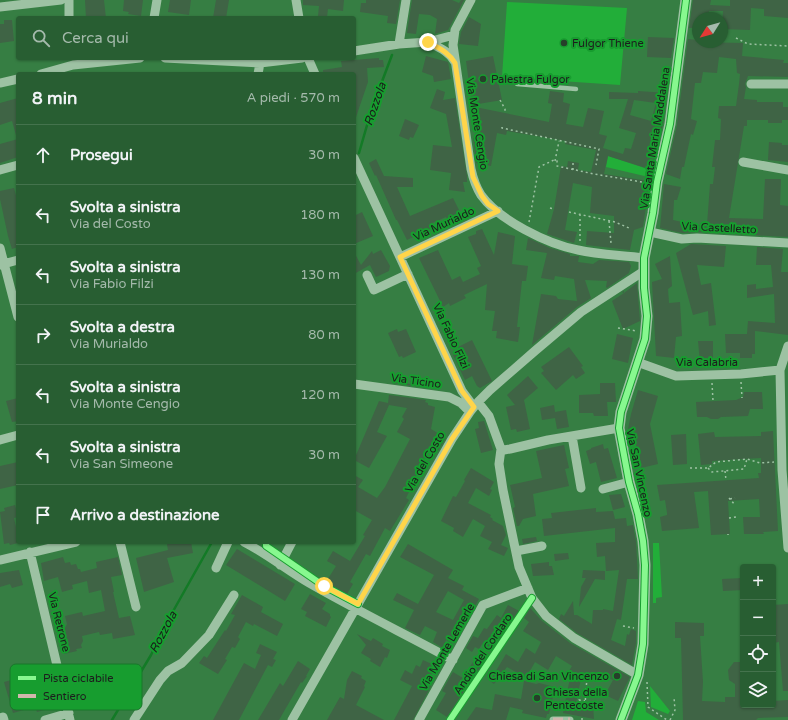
<!DOCTYPE html>
<html lang="it">
<meta charset="utf-8">
<style>
body{margin:0;font-family:"Varela Round",sans-serif;background:#34673e;color:#f1f3f6}
.controls{position:absolute;right:12px;bottom:12px;display:grid;overflow:hidden;border-radius:4px;box-shadow:0 1px 3px #0004}
.controls button{width:36px;height:36px;display:grid;place-items:center;padding:0;border:0;border-bottom:1px solid #44734d;background:#285e32;color:#f1f3f6;font:20px sans-serif}
.compass{position:absolute;left:692px;top:12px;width:36px;height:36px;border-radius:50%;background:#285e32;box-shadow:0 1px 3px #0004;rotate:233deg}
.stop{position:absolute;width:12px;height:12px;margin:-9px;border:3px solid #ffd54a;border-radius:50%;background:#fff}
.stop.end{background:#ffd54a;border-color:#fff;box-shadow:0 1px 4px #0008}
.list{margin:0;padding:0;list-style:none}
h2{display:flex;justify-content:space-between;align-items:center;height:52px;margin:0;padding:0 16px;font-size:17px}
h2 small{font-size:13px;font-weight:400;color:#a5baac}
.list li{display:grid;grid-template-columns:26px 1fr auto;gap:12px;align-items:center;box-sizing:border-box;height:60px;padding:0 16px;border-top:1px solid #44734d}
.list b{display:block;font-size:15px;white-space:nowrap}
.list p{margin:0;font-size:13px;white-space:nowrap;color:#a5baac}
.list em{font-size:13px;font-style:normal;color:#a5baac}
.icon{flex:none;width:22px;height:22px;fill:none;stroke:currentColor;stroke-width:2;stroke-linecap:round;stroke-linejoin:round}
.map{position:relative;flex:none;width:788px;height:720px;overflow:hidden}
.search{position:absolute;background:#285e32;box-shadow:0 1px 3px #0004;left:16px;top:16px;width:340px;height:44px;display:flex;align-items:center;gap:10px;box-sizing:border-box;padding:0 14px;border-radius:4px;color:#a5baac;font-size:15px}
.panel{position:absolute;background:#285e32;box-shadow:0 1px 3px #0004;left:16px;top:72px;width:340px;height:472px;border-radius:4px}
.map>svg:first-child{display:block}
</style>
<div class="map">
<svg width="788" height="720" viewBox="0 0 788 720">
<rect width="100%" height="100%" fill="#367e43"/>
<path fill="#22ae39" d="M507,2L627,8L620,85L502,77Z
M608,156L654,171L653,178L606,167Z
M653,543H659L662,597L656,598V603H653Z
M650,686L670,711L668,714L651,707Z
M638,701L645,702L646,712L659,720H632Z"/>
<g fill="none" stroke-linecap="round" stroke-linejoin="round">
<path stroke="#137a26" stroke-width="2.5" d="M359,153L372,108L392,55
M112,720L151,655L167,622L212,542"/>
</g>
<path fill="#3f6445" fill-rule="evenodd" d="M85,0H104L106,18H86Z
M124,0H143L141,16L128,14L129,12L123,11Z
M170,0H191L189,15L168,12Z
M216,0H229L226,18H213Z
M303,0H344L343,11L328,9L327,17L318,16L319,6L303,5Z
M366,0H400L396,24L387,23L388,16L360,12L361,3H366Z
M412,0H452L459,3L461,0H464L448,30L435,34L437,19L430,15L419,14L416,34L407,33Z
M693,0H711L710,5L730,6V0H788V18L764,16V9L751,8L750,30L722,29L723,11H709L708,18H698V28H689Z
M469,17L481,24L478,46L459,44L461,32Z
M4,20H12L14,41L0,43V24H4Z
M648,37L674,38L671,58L647,57Z
M688,39L698,40V42L743,43L742,56L784,60L783,63H788V77L748,76L745,84L746,87L744,99L757,100V102H783V107H788V120H782V123H768V120H747V126H744L729,218L763,219L765,179H781L780,205L788,206V237L697,232L682,233L660,228L664,184L681,187L677,200H674L673,220L696,225H707L710,184H713L715,167H712L715,140H720L721,119L718,118L719,106H736L739,84L740,74L737,73L736,59L719,57L717,73L703,72L701,83H695L691,119L697,121L693,135L691,134L684,167H682L680,179L666,174L677,125Z
M426,56L448,62L451,79L434,82L433,76L422,72Z
M493,56L502,100L472,105L466,61Z
M379,58V60H383L384,67L367,68L368,82L355,120H354V74H323V70L342,67L341,61Z
M437,89L445,92L443,100L455,98L467,176V182H463L465,192L449,190L451,173L430,170L433,145L452,147L446,114L430,108Z
M550,91L564,93L563,102L570,104L566,124L583,127L588,108L604,111L599,134L607,136L603,148L623,154L625,148L631,149L636,133L619,128L628,99H609V92L638,93V91L667,93L663,123L652,170L608,156L604,174L648,181L647,184L649,185L643,227L634,230L630,250L586,245L587,231L614,233V216L590,213L592,187L573,183L565,230L577,232L574,243L547,234L554,209L561,166L567,167L568,161L579,163L578,170L591,172L596,150L565,144L566,141L507,131L506,135L497,133L491,166L476,163L473,138L476,137L473,116L475,107L549,122L552,104L548,103ZM634,100L656,103L651,121L630,115Z
M18,98V135H16L12,121L0,125V103Z
M405,119L419,125L413,138L410,137L409,140L399,136Z
M18,139V157L0,163V144Z
M769,142L782,143V145H788V162L768,160Z
M376,159L384,176L413,178V187H397L410,216L453,198L464,220L451,226L446,217L430,224L432,228L407,240L397,220H396L376,175L375,176L369,163Z
M14,188L18,203V247L12,249L8,236L0,199V191Z
M362,212L373,236L354,244V216Z
M482,229L494,255L498,232L515,236L512,264L528,266L526,281H522L517,327H520L518,342L496,338L497,331H492L495,311L485,310L487,284L464,295L466,298L450,306L449,303L443,307L419,258L438,250L452,280L460,276L463,282L480,274L477,268L481,266L468,237L476,234V231Z
M528,238L550,248L570,254V256H579L578,262L593,264L599,260L629,262L631,266L629,273L607,288L606,287L607,281L585,280L591,298L577,307L532,345L541,294L556,296L558,299L577,301L574,279L555,276L554,280L541,278L547,253L526,250Z
M691,244L726,246L724,267L697,265L701,285L711,283L716,325L709,326L708,311L693,315L676,253Z
M757,247L783,249L781,272H788V335L755,331V354H752V358H740V353H726L725,334H747L748,321L775,323L774,294L747,298V285L756,284V289L773,287L771,265H756Z
M381,250L390,266L389,271L376,277L370,265L354,274V252L361,265L372,251L373,254Z
M670,256L672,286L668,289L669,303L680,302L682,336L676,337L674,358L656,356L652,282L662,279L655,264Z
M637,283L640,321L623,329L612,301L624,293L622,292L624,291V293Z
M397,329L398,332L406,329L416,352L403,358L402,356L399,357L388,333Z
M617,334L633,338L628,363L612,359Z
M472,340L492,381L480,388L477,386L472,376L465,380L453,355L460,351L458,347Z
M698,341H713V362L700,363Z
M569,347L583,366L581,367L585,373L576,379L573,375L556,390L541,373L544,371L541,367Z
M528,376L538,388L524,400L530,429L517,432L516,429L511,430L506,407L515,405L507,395Z
M393,380L410,384L411,380L423,382L428,383V388L392,383Z
M600,383H615L616,402H607L608,416H594L593,413H579V395L600,394Z
M638,390L658,396L650,424L658,464L641,468L632,428L628,429L631,414Z
M744,392H762L763,409H750L748,416L721,417L718,419H711L707,417H697L696,402L736,400L743,397Z
M389,395L426,400L425,402L428,403V405L435,407L431,429L446,438L438,451L431,447L406,498L409,500L390,531L385,528L370,556L366,554L350,582L353,584L347,594L326,582L336,566L327,561L333,551L350,561L365,536L363,535L372,520L354,510V475L363,480L358,487L377,498L385,487L410,439L397,432L404,419L402,417L407,408L389,405L377,432L387,436L369,468L354,460L379,401L388,403Z
M18,398V421L12,422L6,401Z
M554,405L555,412L566,410L569,427L557,429L555,418L542,420L540,408Z
M484,421L493,450L481,453L475,429L479,428L478,422Z
M773,431L778,531L763,532L764,534H744L743,517H760L759,499L728,501L730,534L711,535L708,491L694,492L699,528L662,531L660,517L667,515V513L665,500L660,501L657,485L759,478L758,473H761V458L712,461V464L701,465L698,434L714,432L715,437L761,436V432Z
M686,434L687,464L673,465L671,435Z
M603,444L604,449L608,448L617,478L601,482L596,462L590,464L586,451L591,449V448Z
M564,445L569,468L565,469L569,486L533,494L536,516L523,519L519,526H517L513,508L515,507L510,485L542,478L536,451Z
M18,462V485L0,489V466Z
M471,468L494,482L490,489L492,490L489,496L476,488L468,503L491,515L490,517L493,519L492,520L503,526L506,535L501,545L508,548L504,556L488,549L492,542L480,536L485,526L473,519L463,537L453,531L454,528L441,521L453,496L456,497L465,481L464,480Z
M621,494L625,507L613,510L609,495Z
M15,505L18,517L14,518L18,536V543L10,545L9,543L4,544L0,512L5,511L4,508Z
M596,508V512L613,511L615,519L626,518L627,526L633,525L636,542L638,579H627L621,620L617,619L611,640L625,646L627,634L629,635L631,629L636,631V643L632,665L577,633L559,619L561,614L564,616L573,601L574,615H577L592,624L593,610H603V609L613,611L619,570L606,571L605,556L597,557L596,543L615,542V528L544,536L542,519L552,518L551,513Z
M536,537L537,541L523,544L522,539Z
M168,542H191L193,553L167,558L174,582L144,592L136,558L168,550L167,545Z
M408,544L453,570L448,578L464,586L462,590L479,599L475,606L474,605L466,621L464,620L452,644L446,640L443,648L433,642L437,632L425,626L420,635L405,628L414,610L393,600L397,593L418,604L434,575L400,557ZM448,591L464,600L453,620L436,612Z
M237,549L295,584L285,601L226,565Z
M568,553L569,559L555,561L554,554Z
M63,557L65,563L70,562L71,565L76,564L78,569H80L81,572L97,568L96,562L118,557L122,575L111,577L114,592H113L119,618L130,616L135,635L113,639L112,633L100,635L99,632L82,636L83,641L81,645L82,648L76,649L77,651L64,654L60,638L66,636L64,630L67,624L65,616L82,612L83,616L105,611L101,590L89,593L87,581L72,585L73,589L62,592L58,577L44,581L41,563Z
M549,562V566H552L554,575L533,576L531,564Z
M19,570L23,585L12,588L10,584L0,587V573Z
M583,570L605,571V580L595,579L579,607L581,587L586,578H582Z
M743,578V590L723,591L722,579Z
M310,594L326,603L322,609L330,614V616L331,617L326,627L305,616L307,612L301,609Z
M242,595L263,607L261,612L283,624L277,636L254,624L253,626L246,622L238,637L240,639L235,648L232,647L225,659L227,660L218,674L199,663L204,656L207,658L225,630L226,631L235,615L231,614Z
M788,604V691H783L779,642L773,643V605Z
M508,605L519,611L501,642L496,640L491,649L482,644L479,649L475,647L472,652L466,648L473,636L478,638L484,628L487,629L497,615L501,618Z
M530,608L542,621L570,643L630,677L618,701L605,695L613,680L600,674L596,682L582,674L576,703L593,706L594,719L563,713L569,683V671L572,666L556,656L548,670L535,662L526,678L507,667L494,684L490,681L506,654L518,662L526,648L535,654L541,642L523,631L529,622L524,618Z
M675,622L704,623V636H700L703,682L702,701L725,702V697H735V684L729,680L728,670L734,662H743V705H773V701L788,700V717L758,718L756,720H683L681,638H675Z
M357,634L371,641L373,638L383,644L382,646L390,650L387,658L385,657L380,667L370,661L371,659L361,653L366,645Z
M260,644L277,652L273,659L276,660L272,667L268,665L239,720H213L244,663L255,669L261,655L256,653Z
M423,660L434,665L432,668L434,669L427,684L431,686L413,720H394L412,686L400,680L405,670L412,674L416,665L420,667Z
M298,661L310,669L306,676H307L302,683L301,682L279,720H258L280,683L283,686Z
M473,662L482,668L470,687L468,685L447,717L436,710L446,693L442,691L453,672L463,678Z
M45,671L56,707L37,712L35,707L13,713L4,682Z
M352,671L362,676L361,678L366,681L364,686L365,687L356,705L384,720H327L340,697L344,699L347,680Z
M524,681L536,684L539,683L555,687L549,714H547L546,718L522,713L523,710L510,707L506,720H467L476,707L492,710L495,694L521,699Z"/>
<g fill="none" stroke-linecap="round" stroke-linejoin="round">
<path stroke="#9dc2a3" stroke-width="1.5" stroke-dasharray="2 3" stroke-linecap="butt" d="M736,38L748,44L788,46
M500,100L505,109V113
M502,127V128L599,149L596,165
M555,161L559,141
M573,170V161
M550,208L554,209
M569,212L615,222L629,228
M609,221L611,243
M529,222L539,167L554,160L557,161V166L594,174L648,183
M580,241V215
M618,328L637,331
M741,382L742,398
M712,383L713,401
M690,468H708L716,462L747,459L760,463L774,462
M708,468L712,472L744,469L747,459
M725,471L726,480
M729,498L735,505
M730,499L735,498
M729,518L736,517
M728,535V534
M623,626L634,628
M647,682L648,707L667,720
M585,704L578,703L579,700L585,701
M585,705L587,677
M582,720V717
M670,720L675,710L674,697"/>
<path stroke="#9dc2a3" stroke-width="4.5" d="M517,84L576,89"/>
<path stroke="#9dc2a3" stroke-width="7" d="M553,720H570"/>
<path stroke="#9dc2a3" stroke-width="9" d="M69,0V18
M296,0L299,18
M471,0L455,30L453,45L471,169C473,178 476,187 481,195C499,220 547,244 578,250C599,255 622,255 644,258
M0,7L61,0
M154,18L157,0
M428,42C438,47 449,51 455,62
M399,44L406,0
M354,51L399,44L428,42L454,35
M165,58L260,63L302,58
M308,58L315,74
M41,74L73,65L140,58
M258,74L260,63
M0,83L18,79
M751,84H788
M354,158L462,391L474,407
M743,162L788,170
M0,170L18,165
M650,232L682,239L697,238L788,243
M0,248L18,317
M400,257L498,211
M0,265L18,260
M367,275L374,290L408,274
M788,346L780,370L782,470L788,548
M637,362L676,376L741,374L780,370
M354,384L449,397L461,403L470,412
M478,402L489,416L501,449L499,464L503,490L519,567L532,598L546,616L574,638L638,675
M572,436L581,488
M0,440L18,435
M501,449L504,450L510,449L548,440L619,428
M603,489L629,482
M120,542L136,607
M244,542C267,554 287,570 309,583C356,610 405,634 453,660
M516,551L542,546
M30,552L70,720
M0,560L76,542
M280,565L292,542
M216,568L228,542
M0,718L3,717L4,720
M45,720L69,713
M134,720L160,680L168,671L182,663L209,635L234,595
M292,720L452,439L470,412L478,402L490,390L536,350L581,312L644,271
M419,720L483,605L528,588"/>
<path stroke="#9dc2a3" stroke-width="11" d="M621,720L638,675L643,644L645,565L643,541L638,514L629,482L619,428L621,412L645,339L647,316L644,288V258L653,213L657,182L670,124L686,0"/>
<path stroke="#d1b7ad" stroke-width="5" stroke-dasharray="10 5" stroke-linecap="butt" d="M553,720H570"/>
<defs>
<path id="cycleway" d="M266,542V546L324,586L358,604
M450,720L532,598
M621,720L638,675L643,644L645,565L643,541L638,514L629,482L619,428L621,412L645,339L647,316L644,288V258L653,213L657,182L670,124L686,0"/>
</defs>
<use href="#cycleway" stroke="#179d2f" stroke-width="8"/>
<use href="#cycleway" stroke="#87f88f" stroke-width="6"/>
</g>
<g fill="none" stroke-linecap="round" stroke-linejoin="round">
<path stroke="#ffd54a" stroke-width="5" d="M324,586L358,604L452,439L474,407L462,391L400,257L498,211L488,204L482,196L473,177L455,63C449,52 438,48 428,42"/>
</g>
<g fill="#263f2a" stroke="#179d2f" stroke-width="1.5">
<circle cx="564" cy="43" r="4"/>
<circle cx="483" cy="79" r="4"/>
<circle cx="617" cy="676" r="4"/>
<circle cx="537" cy="698" r="4"/>
</g>
<g text-anchor="middle" dominant-baseline="central" stroke-width="4" stroke-linejoin="round" paint-order="stroke">
<g font-size="11" fill="#1d1d1d" stroke="#179d2f" text-anchor="start">
<text x="572" y="43">Fulgor Thiene</text>
<text x="491" y="79">Palestra Fulgor</text>
<text x="609" y="676" text-anchor="end">Chiesa di San Vincenzo</text>
<text x="545" y="692">Chiesa della<tspan x="545" dy="13">Pentecoste</tspan></text>
</g>
<g font-size="11" fill="#1d1d1d" stroke="#179d2f">
<text transform="translate(477 124) rotate(81)">Via Monte Cengio</text>
<text transform="translate(655 138) rotate(-81)">Via Santa Maria Maddalena</text>
<text transform="translate(444 224) rotate(-25)">Via Murialdo</text>
<text transform="translate(719 228) rotate(3)">Via Castelletto</text>
<text transform="translate(451 336) rotate(65)">Via Fabio Filzi</text>
<text x="707" y="362">Via Calabria</text>
<text transform="translate(416 381) rotate(8)">Via Ticino</text>
<text transform="translate(425 462) rotate(-60)">Via del Costo</text>
<text transform="translate(639 473) rotate(78)">Via San Vincenzo</text>
<text transform="translate(59 622) rotate(76)">Via Retrone</text>
<text transform="translate(447 647) rotate(-60)">Via Monte Lemerle</text>
<text transform="translate(483 654) rotate(-56)">Andio del Cordaro</text>
</g>
<g font-size="12" font-style="italic" fill="#1a1d1a" stroke="#179d2f">
<text transform="translate(375 104) rotate(-71)">Rozzola</text>
<text transform="translate(163 632) rotate(-62)">Rozzola</text>
</g>
</g>
<rect x="10" y="664" width="132" height="46" rx="6" fill="#179d2f" stroke="#19772a" stroke-width="1"/>
<rect x="18" y="676" width="18" height="4" fill="#87f88f"/>
<rect x="18" y="694" width="18" height="4" fill="#d1b7ad"/>
<g font-size="11" fill="#1d1d1d">
<text x="43" y="682">Pista ciclabile</text>
<text x="43" y="700">Sentiero</text>
</g>
</svg>
<div class="controls">
<button>+</button>
<button>−</button>
<button><svg class="icon" aria-label="locate" viewBox="0 0 24 24"><circle cx="12" cy="12" r="6"/><path d="M12 2v4M12 18v4M2 12h4M18 12h4"/></svg></button>
<button><svg class="icon" aria-label="layers" viewBox="0 0 24 24"><path d="M12 4l9 5-9 5-9-5zM3 14l9 5 9-5"/></svg></button>
</div>
<svg class="compass" viewBox="-18 -18 36 36"><path d="M0-13l5 13h-10z" fill="#e53935"/><path d="M0 13l5-13h-10z" fill="#a5baac"/></svg>
<div class="stop" style="left:324px;top:586px"></div>
<div class="stop end" style="left:428px;top:42px"></div>
<div class="search"><svg class="icon" aria-label="search" viewBox="0 0 24 24"><circle cx="10" cy="10" r="6"/><path d="M15 15l6 6"/></svg>Cerca qui</div>
<section class="panel">
<h2>8 min<small>A piedi · 570 m</small></h2>
<ul class="list">
<li><svg class="icon" aria-label="ahead" viewBox="0 0 24 24"><path d="M12 20V5M6 11l6-6 6 6"/></svg><div><b>Prosegui</b></div><em>30 m</em></li>
<li><svg class="icon" aria-label="left" viewBox="0 0 24 24"><path d="M17 20v-9H6M10 6l-5 5 5 5"/></svg><div><b>Svolta a sinistra</b><p>Via del Costo</p></div><em>180 m</em></li>
<li><svg class="icon" aria-label="left" viewBox="0 0 24 24"><path d="M17 20v-9H6M10 6l-5 5 5 5"/></svg><div><b>Svolta a sinistra</b><p>Via Fabio Filzi</p></div><em>130 m</em></li>
<li><svg class="icon" aria-label="right" viewBox="0 0 24 24"><path d="M7 20v-9h11M14 6l5 5-5 5"/></svg><div><b>Svolta a destra</b><p>Via Murialdo</p></div><em>80 m</em></li>
<li><svg class="icon" aria-label="left" viewBox="0 0 24 24"><path d="M17 20v-9H6M10 6l-5 5 5 5"/></svg><div><b>Svolta a sinistra</b><p>Via Monte Cengio</p></div><em>120 m</em></li>
<li><svg class="icon" aria-label="left" viewBox="0 0 24 24"><path d="M17 20v-9H6M10 6l-5 5 5 5"/></svg><div><b>Svolta a sinistra</b><p>Via San Simeone</p></div><em>30 m</em></li>
<li><svg class="icon" aria-label="arrive" viewBox="0 0 24 24"><path d="M6 21V4h12l-3 4 3 4H6"/></svg><div><b>Arrivo a destinazione</b></div></li>
</ul>
</section>
</div>
